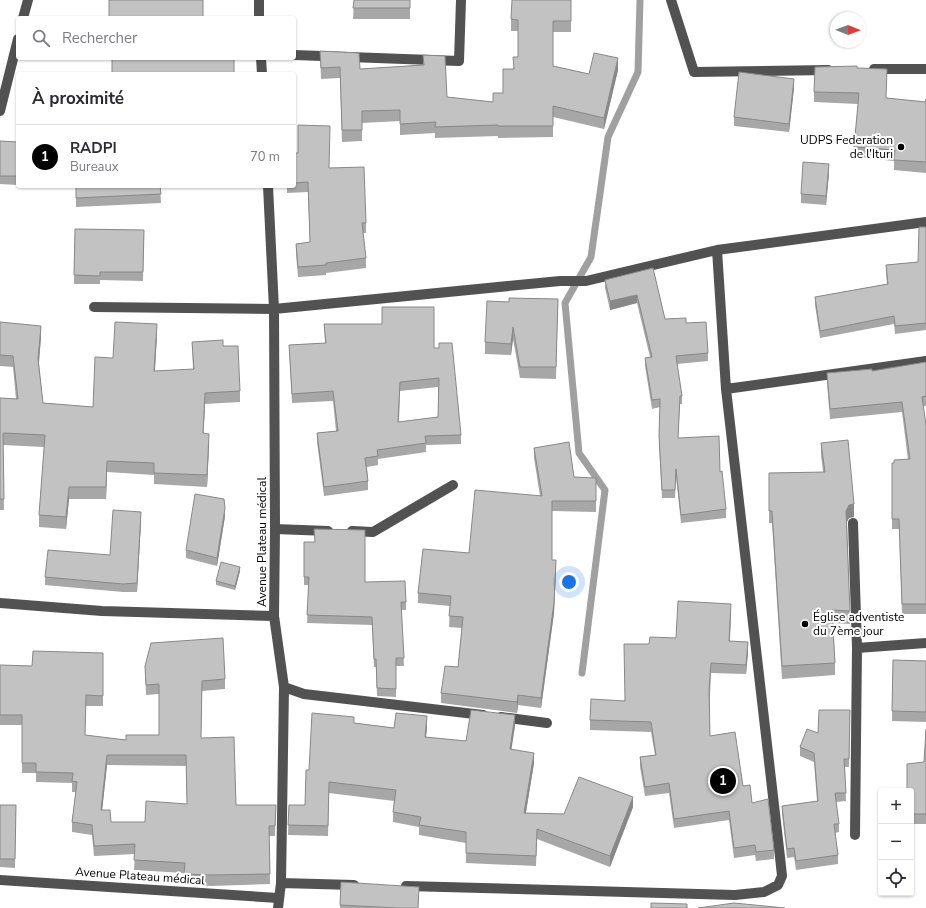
<!DOCTYPE html>
<html lang="fr">
<meta charset="utf-8">
<style>
body{margin:0;font-family:"Nunito Sans",sans-serif;background:#f7f7f7;color:#2b2b33}
.controls{position:absolute;right:12px;bottom:12px;display:grid;overflow:hidden;border-radius:4px;box-shadow:0 1px 3px #0004}
.controls button{width:36px;height:36px;display:grid;place-items:center;padding:0;border:0;border-bottom:1px solid #e1e1e2;background:#fff;color:#2b2b33;font:20px sans-serif}
.compass{position:absolute;left:830px;top:12px;width:36px;height:36px;border-radius:50%;background:#fff;box-shadow:0 1px 3px #0004;rotate:91deg}
.you{position:absolute;left:569px;top:582px;width:14px;height:14px;margin:-10px;border:3px solid #fff;border-radius:50%;background:#1a73e8;box-shadow:0 0 0 6px #1a73e833}
.badge{display:grid;place-items:center;width:26px;height:26px;border-radius:50%;background:#000;color:#fff;font-size:13px;font-weight:700}
.pin{position:absolute;translate:-50% -50%;border:2px solid #fff;box-shadow:0 1px 4px #0006}
.list{margin:0;padding:0;list-style:none}
h2{display:flex;justify-content:space-between;align-items:center;height:52px;margin:0;padding:0 16px;font-size:17px}
h2 small{font-size:13px;font-weight:400;color:#7c7c81}
.list li{display:grid;grid-template-columns:26px 1fr auto;gap:12px;align-items:center;box-sizing:border-box;height:64px;padding:0 16px;border-top:1px solid #e1e1e2}
.list b{display:block;font-size:15px;white-space:nowrap}
.list p{margin:0;font-size:13px;white-space:nowrap;color:#7c7c81}
.list em{font-size:13px;font-style:normal;color:#7c7c81}
.icon{flex:none;width:22px;height:22px;fill:none;stroke:currentColor;stroke-width:2;stroke-linecap:round;stroke-linejoin:round}
.map{position:relative;flex:none;width:926px;height:908px;overflow:hidden}
.search{position:absolute;background:#fff;box-shadow:0 1px 3px #0004;left:16px;top:16px;width:280px;height:44px;display:flex;align-items:center;gap:10px;box-sizing:border-box;padding:0 14px;border-radius:4px;color:#7c7c81;font-size:15px}
.panel{position:absolute;background:#fff;box-shadow:0 1px 3px #0004;left:16px;top:72px;width:280px;height:116px;border-radius:4px}
.map>svg:first-child{display:block}
</style>
<div class="map">
<svg width="926" height="908" viewBox="0 0 926 908">
<rect width="100%" height="100%" fill="#fff"/>
<g fill="none" stroke-linecap="round" stroke-linejoin="round">
<path stroke="#a0a0a0" stroke-width="7" d="M582,673L605,490L579,453L565,303L591,257L608,137L638,72L640,0"/>
<path stroke="#525252" stroke-width="10" d="M259,0V18
M671,0L694,72L828,70
M23,18L28,0
M294,55L459,61L461,0
M261,58L262,74
M874,69H926
M0,111L18,39
M268,186L274,309L275,529L274,616L284,687L281,883L278,908
M94,307L274,309L560,281H586L717,250L926,222
M726,389L926,361
M853,523L857,648
M275,529L328,531
M352,531L373,532L453,485
M0,603L102,611L274,616
M284,687L304,694L483,715
M501,717L547,723
M855,835L857,648L926,643
M0,880L278,898
M281,883L354,885
M406,886L735,895L764,892L778,885L782,876L780,857L726,389L717,250"/>
</g>
<path fill="#a7a7a7" fill-rule="evenodd" d="M354,0H410V19H353Z
M571,0V32H553V66L589,74L618,70L604,129L553,117V137L498,138V136L435,138V133L400,135V121L362,123V141L342,142L340,78L321,79L320,51L360,69L423,65V55L447,97L493,102L503,93L518,57V31H511V19Z
M857,68L887,98L926,102V99V173L894,170V161L854,157V147L858,104L814,102V92Z
M794,88L789,132L734,126V117Z
M0,141L18,142V185L0,184Z
M294,153L329,168L366,223V233H363L366,258V268L326,273V275L298,277L296,254V244L310,242L308,192L287,193V186H294Z
M829,173L826,205L801,203V194Z
M36,186H70V188Z
M76,186H160L161,203L76,207Z
M926,227V330L895,334L894,324L820,338L815,305V297L887,284L886,273V265L918,262Z
M75,229L144,230L143,281L100,280V284H74Z
M653,268L665,319L686,323L708,353V361L677,364L682,396V404H680L678,438L720,472L726,509V518L681,523L676,477L675,498H662L659,445L660,407L652,409L645,366V358L650,357L637,303L610,310L605,288V280Z
M558,299L556,379L520,378L513,339L511,355L485,354V342L509,302Z
M0,322L41,337L39,364L43,403L93,407L113,358L157,335L155,371L193,369L192,342L223,346L240,391V402L205,404L203,433L209,445L207,487L154,484V475L107,472L106,499H69L66,529L39,527V515L44,447L3,445L4,510H0V398L16,399L13,367L0,366Z
M324,324L434,348L461,435V444L426,445V452L378,459V465L367,467L368,481V490L324,496L317,442V433L336,431L333,401L292,403L289,345L325,343ZM438,387V417L399,422L400,391Z
M926,362V406H923L926,425V614H902L899,529H892V463L908,460L902,412L830,419L827,383V373L872,371Z
M821,443L854,517L849,518L847,522L850,624L833,623L835,663V675L782,679L772,523H769V473L823,472L821,455Z
M534,448L574,477L596,478V512L552,511V560L556,571L554,613L541,708L518,705L517,713L441,703V693L458,667L462,628L449,627L450,606L418,603V593L540,496L534,458Z
M225,516L217,566L186,558V550Z
M141,521L137,592H123L45,585V577L110,555Z
M304,542L365,582L406,602V610H401L404,666H396V697L377,696L376,667H374L372,625L307,623L309,585H304Z
M240,571L235,590L216,585V581Z
M731,613L730,641L748,652L746,674L711,673L710,696V736L743,786L752,803L774,850V859L756,861L755,855L734,858L729,820L674,828L669,793L645,796L640,767V757L655,755L651,732L590,730V720L625,701L676,638Z
M103,653V706H86L85,735L126,740L159,735V694L146,695L145,666L225,679V689L202,691L201,738L236,805H276L275,836H269L270,884L211,886L184,884V873L134,870L135,854L94,856L92,835L72,832V822L76,792H72V783L36,782V773H22V725H0V665L32,666ZM107,765L186,766L187,804L145,822H111L102,810Z
M893,660L926,661V722L892,721Z
M850,710L849,767H845L846,801L836,802L839,824V832L835,833L838,855V864L796,870L794,857L787,858L782,814V806L817,801L814,762L800,756V747Z
M354,723L394,728L427,727L426,737L466,741L515,726L511,749L534,763L526,813L564,814L633,807L610,867L537,839L536,866L466,863V843L419,835V827L393,822V812L394,801L329,793L328,836L288,835L289,805H305L309,770Z
M926,729V824H911V791L924,762Z
M0,805H16L15,868L0,867Z
M341,882L419,895L418,908H340Z"/>
<path fill="#888" d="M618,58V70L604,129V118Z
M794,79V88L789,132V124Z
M829,164V173L826,205V196Z
M637,295V303L610,310V301Z
M157,324V335L154,382V371Z
M41,326V337L38,370V359Z
M513,327V339L511,355V344Z
M205,393V404L203,445V433Z
M209,434V445L207,487V475Z
M107,461V472L106,499V487Z
M69,487V499L66,529V517Z
M854,504V517L849,518L846,523V511L849,505Z
M225,508V516L217,566V558Z
M141,512V521L137,592V583Z
M556,560L554,613L541,708V698Z
M240,567V571L235,590V586Z
M731,604V613L729,650V641Z
M748,642V652L746,674V665Z
M518,695V705L517,713V702Z
M515,715V726L510,759V749Z
M427,716V727L425,747V737Z
M534,753V763L524,823V813Z
M107,755V765L101,821V810Z
M633,797V807L610,867V856Z"/>
<path fill="#c2c2c2" stroke="#888" fill-rule="evenodd" d="M109,0H203V18H109Z
M354,0H410V8H353Z
M512,0H571V21H553V66L589,74L594,53L618,58L604,118L553,106V126H498V125L435,127L436,122L400,124V110L362,111V130H342L340,67L321,68L320,51L359,53L360,69L424,65L423,55L445,56L447,97L493,102V93H503V69H514L513,57H518V20L511,19Z
M112,58H234V74H112Z
M857,66V68L887,69L886,98L926,102V99V162L894,160L895,150L854,147L859,93L814,92L815,67Z
M739,72L794,79L789,124L734,117Z
M298,125L330,126L329,168L364,167L366,223H362L366,258L326,263V265L298,267L296,244L310,242L308,182L294,183V153H298Z
M0,141L18,142V176H0Z
M803,162L829,164L826,196L801,194Z
M76,186H160L161,194L76,198Z
M919,227H926V323L895,326L894,316L820,331L815,297L888,284L886,265L918,262Z
M75,229L144,230L143,272H100V276L74,275Z
M653,268L665,319L686,318V323L706,322L708,353L676,356L682,396H680L678,438L719,436L720,472L722,471L726,509L681,515L676,469L675,490H662L659,436L660,399L652,400L645,358L652,357L637,295L610,301L605,280Z
M509,298L558,299L556,367H520L513,327L511,344L485,342L487,301L509,302Z
M382,307H434V348H439V343H452L461,435L425,436L426,443L377,450L378,456L365,458L368,481L324,487L317,433L338,431L333,391L292,394L289,345L326,343L324,324H382ZM439,378L438,417L398,422L400,382Z
M0,322L41,326L38,359L43,403L93,407L95,357L113,358L115,322L157,324L154,371L194,369L192,342L223,340V346H238L240,391L205,393L203,433L209,434L207,475L154,473V463L107,461L106,487H69L66,517L39,515L45,435L3,433L4,499H0V398L18,399L13,356L0,355Z
M926,362V396L922,397L926,425V604H902L899,519H892V463H894V460L910,459L902,402L830,409L827,373L872,369V371Z
M848,440L854,504L849,505L846,511L850,611L832,610L835,663L782,666L772,511H769V473L825,472L821,443Z
M569,442L574,477L596,478V501H552V560H556L554,603L541,698L518,695L517,702L441,693L445,666L458,667L463,617L449,616L451,596L418,593L423,549L469,553L475,490L542,496L534,448Z
M195,494L224,499L225,508L217,558L186,550Z
M113,510L141,512L137,583L123,584L45,577L48,550L110,555Z
M314,529L365,530V582L405,581L406,602H401L404,658H396V689L377,688L376,659H374L372,617L307,615L309,577H304V542H315Z
M221,562L240,567L235,586L216,581Z
M678,601L731,604L729,641L748,642L746,665L711,663L709,690L710,736L735,732L743,786L750,785L752,803L768,799L774,850L756,852L755,845L734,848L729,811L674,819L669,783L645,787L640,757L656,755L651,722L590,720L591,699L625,701L624,644H649L650,637L676,638Z
M223,638L225,679L202,681L201,738L234,737L236,805H276L275,826H269L270,874L211,875L184,874L185,863L134,860L135,844L94,846L92,825L72,822L77,782L72,781L73,773L36,772V763H22V715H0V665L32,666L33,651L103,653V696L86,695L85,735L126,740V735H159V684L146,685L145,666L151,643ZM107,755H186L187,804L146,801L145,822H111L110,810H101Z
M893,660L926,661V712L892,711Z
M471,710L515,715L510,749L534,753L524,813L564,814L579,777L633,797L610,856L537,829L536,856L466,853V832L419,825L421,817L393,812L396,790L329,782L328,826L288,825L289,805H305L306,770H309L312,713L354,717V723L394,728L396,713L427,716L425,737L466,741Z
M819,710H850L849,759H844L846,793H835L839,824H834L838,855L796,861L794,848L787,849L782,806L818,801L814,753L800,747L807,729L818,733Z
M926,729V814H911V791H907V764L924,762Z
M0,805H16L15,859H0Z
M341,882L419,887L418,908H397L340,905Z
M651,903L687,904V908H651Z
M734,903L785,908H698Z"/>
<g fill="#000" stroke="#fff" stroke-width="1.5">
<circle cx="901" cy="147" r="4"/>
<circle cx="805" cy="624" r="4"/>
</g>
<g text-anchor="middle" dominant-baseline="central" stroke-width="4" stroke-linejoin="round" paint-order="stroke">
<g font-size="12" fill="#000" stroke="#fff" text-anchor="end">
<text x="893" y="140">UDPS Federation<tspan x="893" dy="14">de l'Ituri</tspan></text>
<text x="813" y="617" text-anchor="start">Église adventiste<tspan x="813" dy="14">du 7ème jour</tspan></text>
</g>
<g font-size="12" fill="#000" stroke="#fff">
<text transform="translate(262 542) rotate(-90)">Avenue Plateau médical</text>
<text transform="translate(140 876) rotate(4)">Avenue Plateau médical</text>
</g>
</g>
</svg>
<div class="controls">
<button>+</button>
<button>−</button>
<button><svg class="icon" aria-label="locate" viewBox="0 0 24 24"><circle cx="12" cy="12" r="6"/><path d="M12 2v4M12 18v4M2 12h4M18 12h4"/></svg></button>
</div>
<svg class="compass" viewBox="-18 -18 36 36"><path d="M0-13l5 13h-10z" fill="#e53935"/><path d="M0 13l5-13h-10z" fill="#7c7c81"/></svg>
<div class="you"></div>
<div class="pin badge" style="left:723px;top:781px">1</div>
<div class="search"><svg class="icon" aria-label="search" viewBox="0 0 24 24"><circle cx="10" cy="10" r="6"/><path d="M15 15l6 6"/></svg>Rechercher</div>
<section class="panel">
<h2>À proximité<small></small></h2>
<ul class="list">
<li><span class="badge">1</span><div><b>RADPI</b><p>Bureaux</p></div><em>70 m</em></li>
</ul>
</section>
</div>
